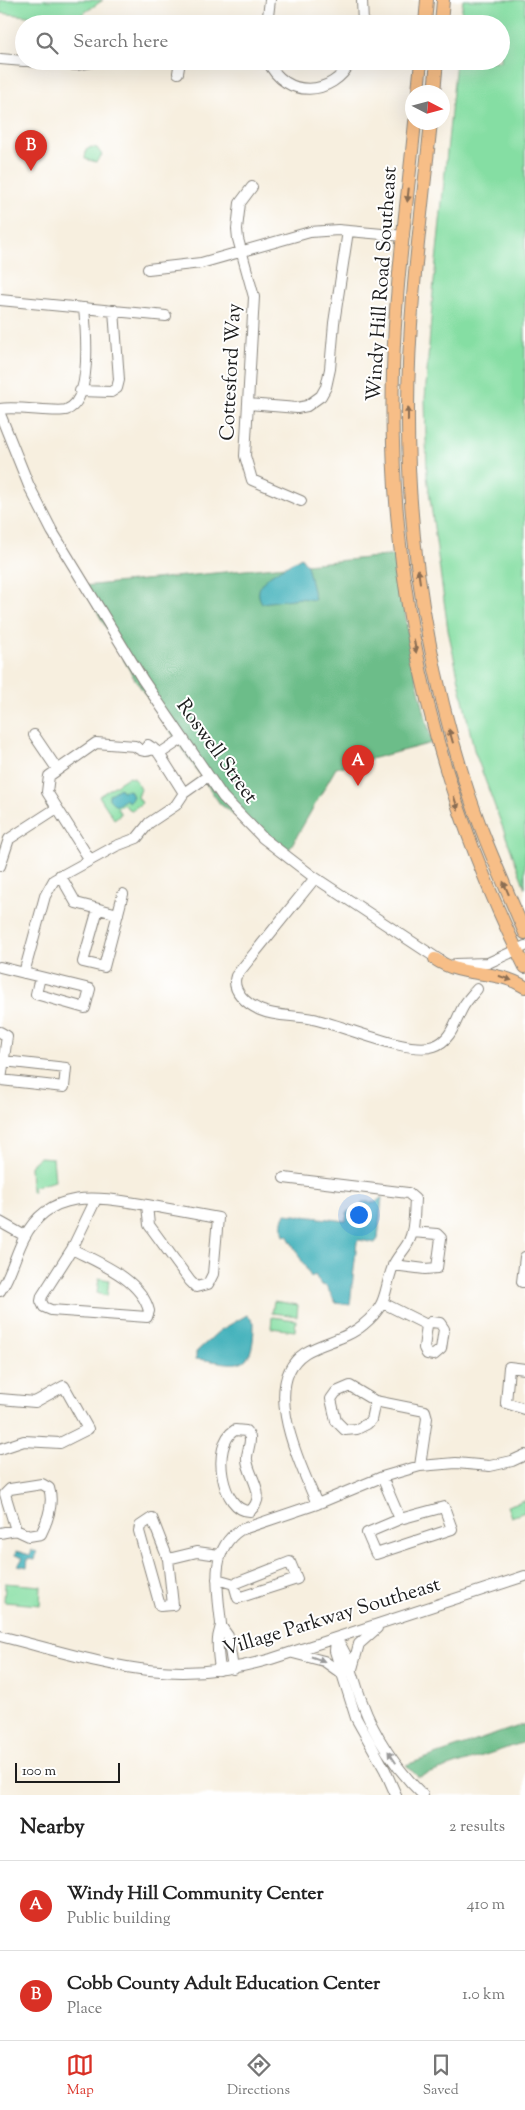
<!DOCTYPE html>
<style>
body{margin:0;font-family:"Sorts Mill Goudy",serif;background:#f2f2f2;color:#222}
.compass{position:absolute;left:405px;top:85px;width:45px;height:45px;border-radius:50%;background:#fff;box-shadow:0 5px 20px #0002;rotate:96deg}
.scale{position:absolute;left:15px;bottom:12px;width:105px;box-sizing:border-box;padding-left:5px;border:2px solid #1c1c1c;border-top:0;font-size:14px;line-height:18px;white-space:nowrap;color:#1c1c1c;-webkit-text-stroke:4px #fff;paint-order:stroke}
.you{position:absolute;left:358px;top:1214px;width:18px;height:18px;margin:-12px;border:4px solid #fff;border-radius:50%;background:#1a73e8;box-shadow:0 0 0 8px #1a73e833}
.badge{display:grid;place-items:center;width:32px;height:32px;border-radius:50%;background:#d93025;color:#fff;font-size:16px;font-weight:700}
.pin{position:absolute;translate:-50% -41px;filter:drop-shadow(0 1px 2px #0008)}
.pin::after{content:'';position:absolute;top:26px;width:18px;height:15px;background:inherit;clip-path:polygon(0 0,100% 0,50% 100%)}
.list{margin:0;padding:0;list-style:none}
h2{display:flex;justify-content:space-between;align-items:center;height:65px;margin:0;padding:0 20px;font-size:21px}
h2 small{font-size:16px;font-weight:400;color:#767676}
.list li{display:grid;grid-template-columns:32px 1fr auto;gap:15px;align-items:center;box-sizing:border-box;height:90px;padding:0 20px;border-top:1px solid #e0e0e0}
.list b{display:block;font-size:19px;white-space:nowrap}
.list p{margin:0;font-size:16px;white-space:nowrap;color:#767676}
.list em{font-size:16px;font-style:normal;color:#767676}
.icon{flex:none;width:28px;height:28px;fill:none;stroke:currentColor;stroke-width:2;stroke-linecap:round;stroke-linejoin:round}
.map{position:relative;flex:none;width:525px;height:1795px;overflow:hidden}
.search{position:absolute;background:#fff;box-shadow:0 5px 20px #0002;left:15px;right:15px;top:15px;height:55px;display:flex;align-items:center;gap:12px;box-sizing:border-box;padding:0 18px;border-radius:28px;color:#767676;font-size:19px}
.sheet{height:245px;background:#fff}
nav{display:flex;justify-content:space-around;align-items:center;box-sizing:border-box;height:70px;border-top:1px solid #e0e0e0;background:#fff;font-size:14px;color:#767676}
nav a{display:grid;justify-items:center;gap:2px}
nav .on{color:#d93025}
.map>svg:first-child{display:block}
</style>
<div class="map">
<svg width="525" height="1795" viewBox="0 0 525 1795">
<rect width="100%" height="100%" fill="#fff"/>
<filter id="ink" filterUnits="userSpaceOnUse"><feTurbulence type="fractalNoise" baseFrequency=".02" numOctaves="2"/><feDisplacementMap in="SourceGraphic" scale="10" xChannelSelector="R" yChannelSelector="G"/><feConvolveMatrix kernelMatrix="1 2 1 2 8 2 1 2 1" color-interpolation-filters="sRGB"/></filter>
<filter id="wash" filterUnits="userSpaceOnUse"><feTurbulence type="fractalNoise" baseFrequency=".0096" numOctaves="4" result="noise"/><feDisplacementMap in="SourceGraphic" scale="20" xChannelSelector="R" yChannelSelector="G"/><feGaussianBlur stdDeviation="1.12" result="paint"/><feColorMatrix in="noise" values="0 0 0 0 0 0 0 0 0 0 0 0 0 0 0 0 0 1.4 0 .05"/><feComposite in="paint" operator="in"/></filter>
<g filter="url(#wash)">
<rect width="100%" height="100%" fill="#f7efdf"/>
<path fill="#85dea3" stroke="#507d60" d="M0,0H103L72,21L0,13Z
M463,0H525V888L474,750L448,630L427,476L425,399L433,292L456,61H501V24H460Z
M91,147L97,148L102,155L96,162L85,159L86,150Z
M128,777L134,778L141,789L138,797L142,803L132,810L128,809L124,804L117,808L121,814L114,819L99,796Z
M40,1157L53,1158L55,1181L33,1187L34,1191L31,1192L30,1166Z
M99,1278L109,1280L107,1296L97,1293Z
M274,1301L298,1305L297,1316L272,1313Z
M272,1317L296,1320L295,1331L271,1328Z
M525,1500V1512L511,1517L507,1506Z
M5,1583L41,1586L40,1605L4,1602Z"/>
<path fill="#6cbd89" stroke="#446c52" d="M397,555L412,661L432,743L336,768L286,855L220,804L134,678L83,586Z
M525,1724V1742L418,1777L406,1765Z"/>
<path fill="#40b0ba" stroke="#2e666b" d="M301,557L307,565L315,600L300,598L262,603C247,580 287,567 301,557Z
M120,788L122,791L130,790L133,797L128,802L126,799L116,806L109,799V795Z
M382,1197L378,1239L375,1243L359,1240L357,1242L350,1305L336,1303L326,1286L321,1285L315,1275L311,1277L287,1235L284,1236C282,1230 282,1218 286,1214L346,1221L347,1212L352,1209L361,1210L362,1202H376Z
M247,1315L254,1322C254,1376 237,1363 196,1359V1352L219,1331Z
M32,1550L37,1552L35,1560L28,1559L27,1567L18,1565L23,1558L15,1555L16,1551L30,1555Z"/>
</g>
<g filter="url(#ink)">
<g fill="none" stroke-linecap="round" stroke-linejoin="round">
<defs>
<path id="minor" d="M362,0L363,24
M237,24L267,21
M267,24L270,0
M0,59L24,61
M27,61L76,65L97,61
M268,61C285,99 333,97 351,61
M178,73L180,61
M252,187L240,203L237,229L238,239L254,297L245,456L252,480L301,501
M148,269L201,263L310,232L338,230L404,236
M0,300L166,316
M80,391L111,392L117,388L119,380L114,310
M248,404L297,408L307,406L321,396L326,387L330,369L334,323L348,231
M0,409C17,406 55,413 66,410C93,401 86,330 84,308
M0,414L29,486L52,531L143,680L223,797L263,838L311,875L441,961
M34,735L57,769
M148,745L158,752L184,793
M159,754L182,739
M90,860L47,792L49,776L96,743L135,746C140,751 148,753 153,748
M0,866L9,839L57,808
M60,875L76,903L118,914
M315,878L236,976C231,991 247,1004 260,1010C276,1017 296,1015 313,1019C342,1025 408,1055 434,1046C452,1040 455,1021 463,1007C467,1000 472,995 477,989
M98,909L83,962L104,967L123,894
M455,964L488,963L525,946
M0,967L90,989L85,1008L36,994L40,977
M24,973L45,896L54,880L116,846L137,838L149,823L176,805L184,793L208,776
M0,1032L7,1036L1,1080L64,1087L66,1068L4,1061
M284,1178L408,1193L415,1199C414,1212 415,1229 409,1241C405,1250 397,1256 393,1266C383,1292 389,1304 363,1325C347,1339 323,1342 305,1353C259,1383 301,1465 317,1504
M147,1205L218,1218L213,1274L208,1284L196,1287L190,1281L149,1225Z
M0,1222L25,1236
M72,1249C99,1263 141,1279 149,1311L147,1317L51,1310L44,1307L41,1301L42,1296Z
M72,1249L96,1199
M525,1257L522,1282H525
M393,1265L425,1269L437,1268L441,1238L437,1234L412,1232
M0,1291C11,1275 15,1255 24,1238C50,1187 99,1197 147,1205
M383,1303L427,1325
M431,1322L440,1323L444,1329L441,1349L434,1355L427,1354L424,1348L427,1325Z
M525,1369L509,1367L506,1403L525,1409
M350,1386L375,1401L371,1420L367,1424L357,1429L345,1430L336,1421L331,1399L336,1392Z
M0,1399L35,1402L64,1386L88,1429L60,1443L24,1441L0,1449
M375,1401L425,1411L427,1418L420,1466
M235,1430L246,1431L250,1437C251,1445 246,1453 247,1460C249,1478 268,1495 250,1511C222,1512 210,1445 235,1430Z
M382,1477L400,1519L444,1507L452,1529L376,1554L367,1533L400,1519
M42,1484L49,1488C54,1503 48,1520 41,1534L29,1536L16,1530L5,1494L10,1489Z
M152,1518L168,1559L173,1605L160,1606L139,1531L140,1526Z
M0,1533L16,1530
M168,1559L197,1552L219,1555
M217,1579L234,1584L290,1562L297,1579L238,1598L234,1584
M221,1626L228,1636L233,1669
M0,1636C99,1661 168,1689 271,1659L525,1576
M336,1639C350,1656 354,1682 362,1702C374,1736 397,1770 423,1795
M336,1639L335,1651L356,1718L385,1770L396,1795
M293,1653L324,1661L341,1673
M352,1669L359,1644L377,1628
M220,1670C219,1660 217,1649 218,1639C218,1634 221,1629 221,1624C218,1591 208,1551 240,1530L317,1504L382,1477L420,1466L456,1463L490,1466L512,1461L525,1455"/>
<path id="major" d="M425,24L427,0
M441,24L443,0
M418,92L421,61
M434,92L437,61
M415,122C407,205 395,287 393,370C387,580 432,780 525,967
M431,122C421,218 408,313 408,409C407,535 427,662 465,782C481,834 504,883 525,933
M435,959C464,979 495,968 525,987"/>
</defs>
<use href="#minor" stroke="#8a867e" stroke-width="12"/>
<use href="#major" stroke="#8a867e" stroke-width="14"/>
<use href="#minor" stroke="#fff" stroke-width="10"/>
<use href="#major" stroke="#f7be87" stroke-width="12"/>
</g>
<defs><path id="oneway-solid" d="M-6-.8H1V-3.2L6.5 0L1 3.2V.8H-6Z" transform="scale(1.25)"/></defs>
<g fill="#8a6d52">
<use href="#oneway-solid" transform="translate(408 195) rotate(96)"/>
<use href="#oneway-solid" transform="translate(408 414) rotate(-90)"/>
<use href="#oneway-solid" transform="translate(419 576) rotate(-98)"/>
<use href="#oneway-solid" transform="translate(415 646) rotate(80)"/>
<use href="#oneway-solid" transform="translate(451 736) rotate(-106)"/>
<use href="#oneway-solid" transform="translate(456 803) rotate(72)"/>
<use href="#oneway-solid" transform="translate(506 888) rotate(-113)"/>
<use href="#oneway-solid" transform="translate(505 978) rotate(19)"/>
</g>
<g fill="#999">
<use href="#oneway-solid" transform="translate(318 1659) rotate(19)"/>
<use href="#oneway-solid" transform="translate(392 1757) rotate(-124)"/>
</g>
</g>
<g text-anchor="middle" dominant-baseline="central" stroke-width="4" stroke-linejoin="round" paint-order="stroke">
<g font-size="20" fill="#1c1c1c" stroke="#fff">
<text transform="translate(383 284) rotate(-86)">Windy Hill Road Southeast</text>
<text transform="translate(232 372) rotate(-87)">Cottesford Way</text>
<text transform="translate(216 752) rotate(54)">Roswell Street</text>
<text transform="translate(332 1618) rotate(-17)">Village Parkway Southeast</text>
</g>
</g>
</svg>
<svg class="compass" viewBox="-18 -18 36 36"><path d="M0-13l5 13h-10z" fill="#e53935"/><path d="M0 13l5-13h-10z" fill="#767676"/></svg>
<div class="scale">100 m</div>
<div class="you"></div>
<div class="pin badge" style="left:358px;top:786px">A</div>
<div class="pin badge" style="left:31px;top:171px">B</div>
<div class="search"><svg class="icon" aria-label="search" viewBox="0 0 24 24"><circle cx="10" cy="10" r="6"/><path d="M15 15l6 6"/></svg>Search here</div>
</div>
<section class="sheet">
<h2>Nearby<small>2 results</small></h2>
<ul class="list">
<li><span class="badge">A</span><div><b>Windy Hill Community Center</b><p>Public building</p></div><em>410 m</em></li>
<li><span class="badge">B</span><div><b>Cobb County Adult Education Center</b><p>Place</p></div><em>1.0 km</em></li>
</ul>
</section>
<nav>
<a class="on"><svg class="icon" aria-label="map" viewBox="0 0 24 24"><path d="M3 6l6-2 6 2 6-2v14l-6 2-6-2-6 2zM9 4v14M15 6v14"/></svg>Map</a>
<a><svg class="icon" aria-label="directions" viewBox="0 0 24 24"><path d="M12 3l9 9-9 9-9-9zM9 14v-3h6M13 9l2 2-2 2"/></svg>Directions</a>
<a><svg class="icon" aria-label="saved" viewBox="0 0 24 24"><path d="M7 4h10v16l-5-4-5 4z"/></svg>Saved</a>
</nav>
